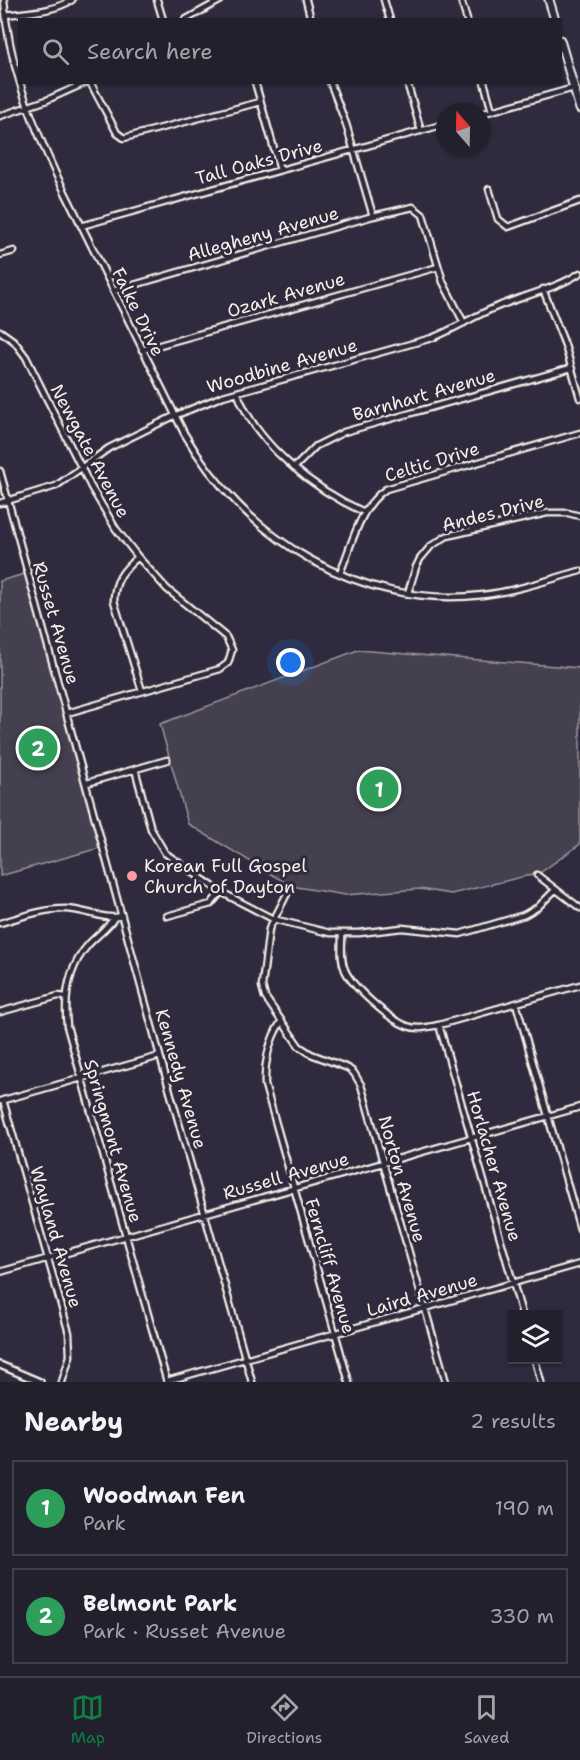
<!DOCTYPE html>
<meta charset="utf-8">
<style>
body{margin:0;font-family:"Shantell Sans",sans-serif;background:#2f2d3a;color:#f1f3f6}
.controls{position:absolute;right:18px;bottom:18px;display:grid;overflow:hidden;border-radius:0px;box-shadow:0 2px 4px #0004}
.controls button{width:54px;height:54px;display:grid;place-items:center;padding:0;border:0;border-bottom:2px solid #403e4a;background:#23202e;color:#f1f3f6;font:30px sans-serif}
.compass{position:absolute;left:436px;top:102px;width:54px;height:54px;border-radius:50%;background:#23202e;box-shadow:0 2px 4px #0004;rotate:340deg}
.you{position:absolute;left:291px;top:663px;width:21px;height:21px;margin:-15px;border:4px solid #fff;border-radius:50%;background:#1a73e8;box-shadow:0 0 0 9px #1a73e833}
.badge{display:grid;place-items:center;width:39px;height:39px;border-radius:50%;background:#0b8043;color:#fff;font-size:20px;font-weight:700}
.pin{position:absolute;translate:-50% -50%;border:3px solid #fff;box-shadow:0 2px 6px #0006}
.list{margin:0;padding:0;list-style:none}
h2{display:flex;justify-content:space-between;align-items:center;height:78px;margin:0;padding:0 24px;font-size:26px}
h2 small{font-size:20px;font-weight:400;color:#a3a3aa}
.list li{display:grid;grid-template-columns:39px 1fr auto;gap:18px;align-items:center;box-sizing:border-box;height:96px;margin:0 12px 12px;padding:0 12px;border:2px solid #403e4a;border-radius:0px}
.list b{display:block;font-size:22px;white-space:nowrap}
.list p{margin:0;font-size:20px;white-space:nowrap;color:#a3a3aa}
.list em{font-size:20px;font-style:normal;color:#a3a3aa}
.icon{flex:none;width:33px;height:33px;fill:none;stroke:currentColor;stroke-width:2;stroke-linecap:round;stroke-linejoin:round}
.map{position:relative;flex:none;width:580px;height:1382px;overflow:hidden}
.search{position:absolute;background:#23202e;box-shadow:0 2px 4px #0004;left:18px;right:18px;top:18px;height:66px;display:flex;align-items:center;gap:15px;box-sizing:border-box;padding:0 21px;border-radius:0px;color:#a3a3aa;font-size:22px}
.sheet{height:294px;background:#23202e}
nav{display:flex;justify-content:space-around;align-items:center;box-sizing:border-box;height:84px;border-top:2px solid #403e4a;background:#23202e;font-size:16px;color:#a3a3aa}
nav a{display:grid;justify-items:center;gap:3px}
nav .on{color:#0b8043}
.map>svg:first-child{display:block}
</style>
<div class="map">
<svg width="580" height="1382" viewBox="0 0 580 1382">
<rect width="100%" height="100%" fill="#2f2a3d"/>
<filter id="ink" filterUnits="userSpaceOnUse"><feTurbulence type="fractalNoise" baseFrequency=".0167" numOctaves="2"/><feDisplacementMap in="SourceGraphic" scale="12" xChannelSelector="R" yChannelSelector="G"/><feConvolveMatrix kernelMatrix="1 2 1 2 8 2 1 2 1" color-interpolation-filters="sRGB"/></filter>
<g filter="url(#ink)">
<path fill="#454050" stroke="#9c989c" stroke-width="1.5" d="M28,573L103,847L0,876V581Z
M358,650L580,668V844L537,875L526,876L451,894L420,889L345,895L291,886L188,824L160,724Z"/>
<g fill="none" stroke-linecap="round" stroke-linejoin="round">
<defs>
<path id="minor" d="M4,0C8,61 30,117 55,172L184,433C244,538 359,610 483,595C516,591 548,580 580,571
M157,0L163,20
M306,0L311,20
M384,0L390,20
M461,0L467,20
M6,15C27,12 53,12 72,0
M185,20L221,0
M90,82L117,133L124,138L260,102
M255,82L280,170
M330,82L346,124L373,216
M407,82L421,131
M484,82L492,111
M481,114L574,88
M0,116L47,100L87,82
M489,189L498,219L508,227L580,201
M81,226L445,124
M0,255L14,251
M543,289L565,345L580,398
M113,291L373,216L413,207L423,215L443,282L464,323
M0,331L14,341L26,357L91,487L116,529L138,557L167,589L226,637L232,650L228,663L220,669L67,713
M142,350L438,267
M237,392C256,445 315,490 364,512
M294,468L316,446L344,432L571,368
M0,471L160,1056L252,1382
M0,503L56,486L109,448L174,416L223,396L432,338C455,329 475,315 499,306C525,295 556,289 580,273
M138,557C123,570 114,581 114,601L142,691
M340,573C352,545 359,507 386,489L580,433
M408,593L416,567L420,559L431,546L447,536L547,513H568L580,516
M135,769L151,829L165,853L221,892L273,919L330,933H359L402,928L460,934L524,915L538,907L555,890
M87,783L167,760
M537,875L580,908
M291,886L269,929L262,986L265,997L299,1046L311,1054L348,1068L354,1073L361,1085L446,1382
M167,916L211,904L221,892
M114,918C108,928 96,936 88,945C68,968 64,997 67,1026L167,1382
M0,923C21,917 43,909 65,909C84,909 105,921 122,916
M342,933C342,946 340,959 345,970C352,987 390,1020 407,1026C418,1030 428,1027 439,1025L580,985
M516,1003L580,1229
M0,1012L58,996L66,997
M281,1022C269,1040 264,1064 265,1085L349,1382
M439,1025L522,1314
M3,1100L69,1333L70,1356L62,1382
M0,1101L160,1056
M0,1272L580,1107
M535,1360L541,1382
M167,1381L580,1264"/>
<path id="tertiary" d="M0,1365L40,1382"/>
<path id="primary" d="M549,0L555,20
M560,40L580,109"/>
</defs>
<use href="#minor" stroke="#f4f1e8" stroke-width="9"/>
<use href="#tertiary" stroke="#f4f1e8" stroke-width="10"/>
<use href="#primary" stroke="#f4f1e8" stroke-width="11"/>
<use href="#minor" stroke="#2f2a3d" stroke-width="4.5"/>
<use href="#tertiary" stroke="#2f2a3d" stroke-width="5"/>
<use href="#primary" stroke="#2f2a3d" stroke-width="7"/>
</g>
</g>
<circle fill="#ff9aa2" stroke="#2f2a3d" stroke-width="2" cx="132" cy="876" r="6"/>
<g text-anchor="middle" dominant-baseline="central" stroke-width="6" stroke-linejoin="round" paint-order="stroke">
<g font-size="18" fill="#f4f1e8" stroke="#2f2a3d">
<text transform="translate(259 162) rotate(-15)">Tall Oaks Drive</text>
<text transform="translate(263 234) rotate(-16)">Allegheny Avenue</text>
<text transform="translate(286 295) rotate(-16)">Ozark Avenue</text>
<text transform="translate(138 312) rotate(64)">Falke Drive</text>
<text transform="translate(282 366) rotate(-16)">Woodbine Avenue</text>
<text transform="translate(424 395) rotate(-16)">Barnhart Avenue</text>
<text transform="translate(90 451) rotate(62)">Newgate Avenue</text>
<text transform="translate(432 462) rotate(-17)">Celtic Drive</text>
<text transform="translate(493 513) rotate(-14)">Andes Drive</text>
<text transform="translate(56 623) rotate(74)">Russet Avenue</text>
<text transform="translate(181 1079) rotate(74)">Kennedy Avenue</text>
<text transform="translate(113 1141) rotate(74)">Springmont Avenue</text>
<text transform="translate(494 1166) rotate(74)">Horlacher Avenue</text>
<text transform="translate(286 1176) rotate(-16)">Russell Avenue</text>
<text transform="translate(402 1179) rotate(74)">Norton Avenue</text>
<text transform="translate(56 1237) rotate(74)">Wayland Avenue</text>
<text transform="translate(330 1266) rotate(74)">Ferncliff Avenue</text>
<text transform="translate(422 1295) rotate(-16)">Laird Avenue</text>
</g>
<g font-size="18" fill="#f4f1e8" stroke="#2f2a3d" text-anchor="start">
<text x="144" y="866">Korean Full Gospel<tspan x="144" dy="21">Church of Dayton</tspan></text>
</g>
</g>
</svg>
<div class="controls">
<button><svg class="icon" aria-label="layers" viewBox="0 0 24 24"><path d="M12 4l9 5-9 5-9-5zM3 14l9 5 9-5"/></svg></button>
</div>
<svg class="compass" viewBox="-18 -18 36 36"><path d="M0-13l5 13h-10z" fill="#e53935"/><path d="M0 13l5-13h-10z" fill="#a3a3aa"/></svg>
<div class="you"></div>
<div class="pin badge" style="left:379px;top:789px;background:#2e9e5b">1</div>
<div class="pin badge" style="left:38px;top:748px;background:#2e9e5b">2</div>
<div class="search"><svg class="icon" aria-label="search" viewBox="0 0 24 24"><circle cx="10" cy="10" r="6"/><path d="M15 15l6 6"/></svg>Search here</div>
</div>
<section class="sheet">
<h2>Nearby<small>2 results</small></h2>
<ul class="list">
<li><span class="badge" style="background:#2e9e5b">1</span><div><b>Woodman Fen</b><p>Park</p></div><em>190 m</em></li>
<li><span class="badge" style="background:#2e9e5b">2</span><div><b>Belmont Park</b><p>Park · Russet Avenue</p></div><em>330 m</em></li>
</ul>
</section>
<nav>
<a class="on"><svg class="icon" aria-label="map" viewBox="0 0 24 24"><path d="M3 6l6-2 6 2 6-2v14l-6 2-6-2-6 2zM9 4v14M15 6v14"/></svg>Map</a>
<a><svg class="icon" aria-label="directions" viewBox="0 0 24 24"><path d="M12 3l9 9-9 9-9-9zM9 14v-3h6M13 9l2 2-2 2"/></svg>Directions</a>
<a><svg class="icon" aria-label="saved" viewBox="0 0 24 24"><path d="M7 4h10v16l-5-4-5 4z"/></svg>Saved</a>
</nav>
